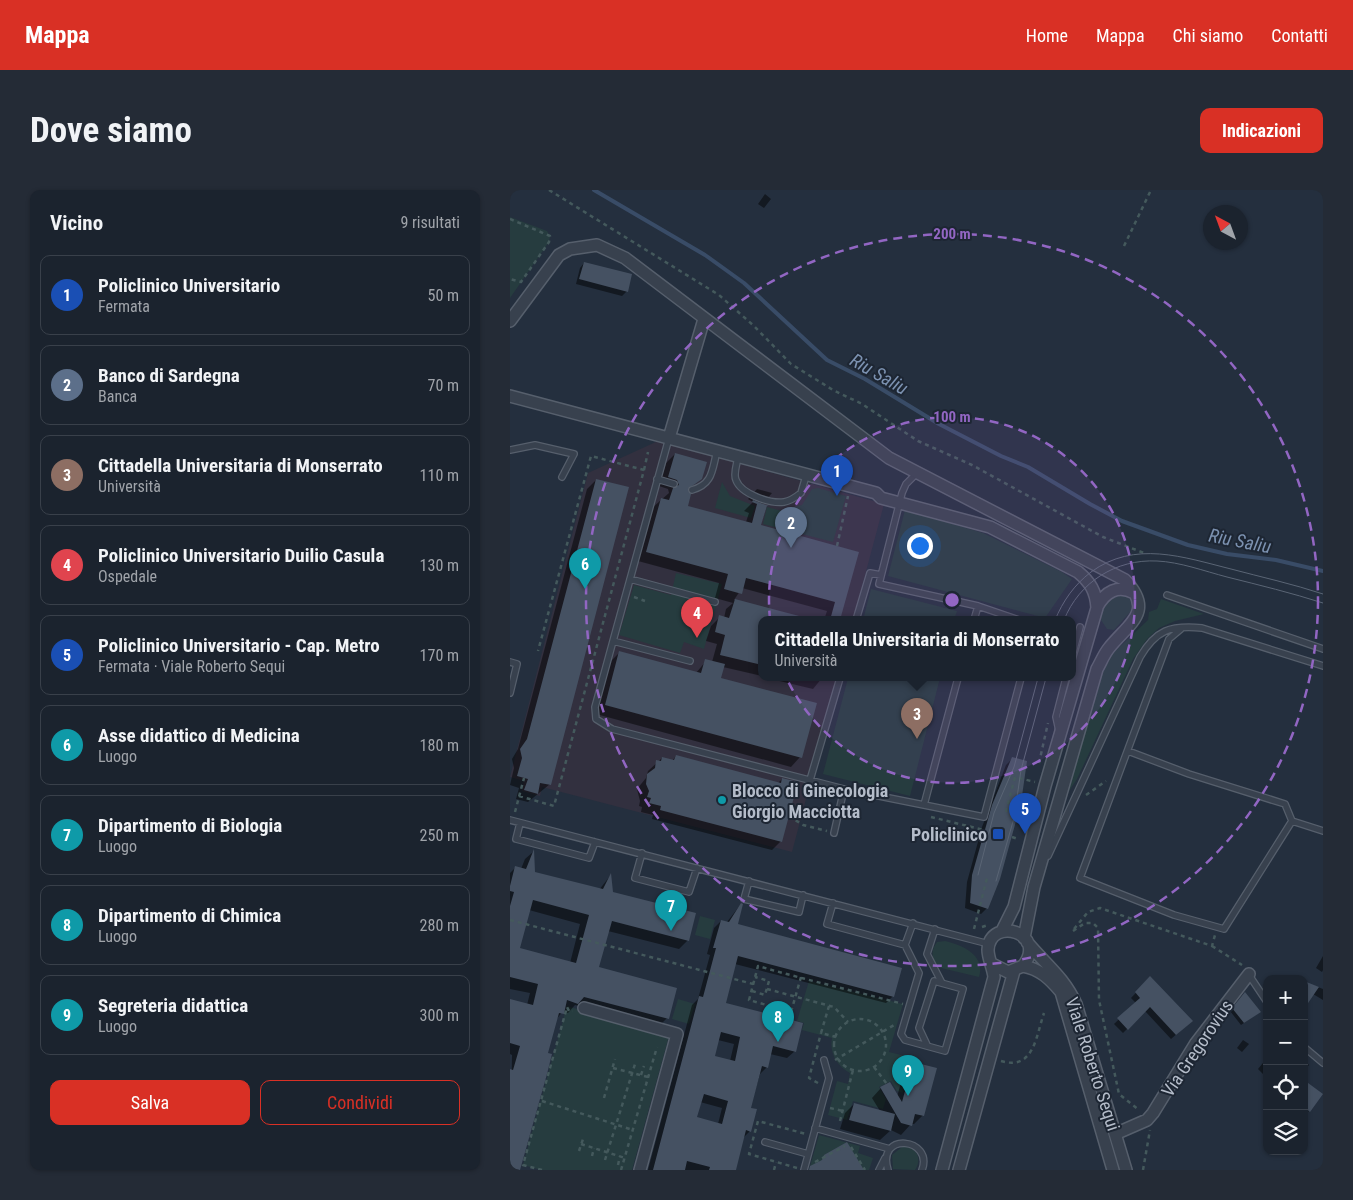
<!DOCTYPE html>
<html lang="it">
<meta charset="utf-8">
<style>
body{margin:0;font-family:"Roboto Condensed",sans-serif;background:#242b36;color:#f1f3f6}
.controls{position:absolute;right:15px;bottom:15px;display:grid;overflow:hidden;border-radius:10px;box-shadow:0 1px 4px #0004}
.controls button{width:45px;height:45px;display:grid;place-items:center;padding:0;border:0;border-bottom:1px solid #39404a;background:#1b232e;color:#f1f3f6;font:25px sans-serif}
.compass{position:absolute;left:693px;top:15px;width:45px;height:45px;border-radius:50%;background:#1b232e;box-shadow:0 1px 4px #0004;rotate:319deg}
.you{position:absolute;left:409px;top:355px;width:18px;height:18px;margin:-12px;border:4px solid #fff;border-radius:50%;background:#1a73e8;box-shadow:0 0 0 8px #1a73e833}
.badge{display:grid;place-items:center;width:32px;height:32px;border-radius:50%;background:#d93025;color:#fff;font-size:16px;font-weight:700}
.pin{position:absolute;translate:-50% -41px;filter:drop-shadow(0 1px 2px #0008)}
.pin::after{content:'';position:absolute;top:26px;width:18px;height:15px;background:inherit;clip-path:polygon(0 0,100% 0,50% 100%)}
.popup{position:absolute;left:248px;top:426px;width:318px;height:65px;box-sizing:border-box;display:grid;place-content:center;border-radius:10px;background:#1b232e;filter:drop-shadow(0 1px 4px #0005);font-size:16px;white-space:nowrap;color:#a0a4aa}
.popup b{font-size:19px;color:#f1f3f6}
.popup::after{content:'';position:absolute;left:50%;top:100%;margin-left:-10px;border:10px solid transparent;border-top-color:#1b232e}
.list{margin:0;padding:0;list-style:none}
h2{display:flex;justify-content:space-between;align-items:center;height:65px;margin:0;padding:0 20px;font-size:21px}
h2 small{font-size:16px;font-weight:400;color:#a0a4aa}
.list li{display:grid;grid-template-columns:32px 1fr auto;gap:15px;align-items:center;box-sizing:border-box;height:80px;margin:0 10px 10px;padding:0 10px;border:1px solid #39404a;border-radius:10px}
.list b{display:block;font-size:19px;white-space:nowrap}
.list p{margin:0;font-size:16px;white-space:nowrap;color:#a0a4aa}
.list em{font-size:16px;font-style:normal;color:#a0a4aa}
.actions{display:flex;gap:10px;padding:15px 20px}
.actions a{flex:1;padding:11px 0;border:1px solid #d93025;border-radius:10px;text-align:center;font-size:18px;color:#d93025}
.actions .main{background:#d93025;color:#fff}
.icon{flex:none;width:28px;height:28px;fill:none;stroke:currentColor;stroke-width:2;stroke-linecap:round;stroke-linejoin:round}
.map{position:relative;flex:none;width:813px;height:980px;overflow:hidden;border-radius:10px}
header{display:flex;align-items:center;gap:30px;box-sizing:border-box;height:70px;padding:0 25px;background:#d93025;color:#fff}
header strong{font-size:24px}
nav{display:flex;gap:28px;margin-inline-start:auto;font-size:18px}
.intro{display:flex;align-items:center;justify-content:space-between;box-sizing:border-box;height:120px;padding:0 30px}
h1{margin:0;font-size:35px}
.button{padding:12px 22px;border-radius:10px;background:#d93025;color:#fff;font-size:18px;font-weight:700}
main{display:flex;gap:30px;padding:0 30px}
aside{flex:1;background:#1b232e;border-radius:10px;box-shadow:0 1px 4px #0004}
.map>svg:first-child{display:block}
</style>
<header>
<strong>Mappa</strong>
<nav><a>Home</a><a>Mappa</a><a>Chi siamo</a><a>Contatti</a></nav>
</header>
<div class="intro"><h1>Dove siamo</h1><a class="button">Indicazioni</a></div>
<main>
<aside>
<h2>Vicino<small>9 risultati</small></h2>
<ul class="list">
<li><span class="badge" style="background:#1a4fb4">1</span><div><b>Policlinico Universitario</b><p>Fermata</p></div><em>50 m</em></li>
<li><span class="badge" style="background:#5c6f8a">2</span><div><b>Banco di Sardegna</b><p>Banca</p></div><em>70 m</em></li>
<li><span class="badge" style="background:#8d6e63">3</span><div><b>Cittadella Universitaria di Monserrato</b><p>Università</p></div><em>110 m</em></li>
<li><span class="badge" style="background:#e0444e">4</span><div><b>Policlinico Universitario Duilio Casula</b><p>Ospedale</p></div><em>130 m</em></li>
<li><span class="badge" style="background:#1a4fb4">5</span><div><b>Policlinico Universitario - Cap. Metro</b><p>Fermata · Viale Roberto Sequi</p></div><em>170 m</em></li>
<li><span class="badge" style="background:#0f9aa8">6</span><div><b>Asse didattico di Medicina</b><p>Luogo</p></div><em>180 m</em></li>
<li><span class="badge" style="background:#0f9aa8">7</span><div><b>Dipartimento di Biologia</b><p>Luogo</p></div><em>250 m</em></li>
<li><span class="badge" style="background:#0f9aa8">8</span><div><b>Dipartimento di Chimica</b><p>Luogo</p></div><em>280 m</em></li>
<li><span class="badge" style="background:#0f9aa8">9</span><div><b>Segreteria didattica</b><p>Luogo</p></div><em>300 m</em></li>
</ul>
<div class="actions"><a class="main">Salva</a><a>Condividi</a></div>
</aside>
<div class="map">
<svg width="813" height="980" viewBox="0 0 813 980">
<rect width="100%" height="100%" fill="#242f3e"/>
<path fill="#32303f" d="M148,251L374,314L343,430H252V488H328L282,662L32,597L30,606L12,601L14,591L0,587L78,283Z"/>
<path fill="#263c3f" d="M0,27L37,41L40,46L39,52L0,108Z
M212,292L220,306L245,316L241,328L205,318Z
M308,298L336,306L323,352L253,334L257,317L272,321L292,315L302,299Z
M395,320L473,343L552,382L562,389L535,428L378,386Z
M166,383L212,394L194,459L174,452L170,463L109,445L124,395L161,405Z
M361,399L447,421L444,430H353Z
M614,404L622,411L621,421L604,440L597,439L589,427C594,412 598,405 614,404Z
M651,409L694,424L665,431L649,438L637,449L623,469L567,589L559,601L552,595L586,492L598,468L638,430L639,422L647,419Z
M338,488H430L400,606L313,584Z
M190,726L205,730L200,749L185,745Z
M435,751C452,755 476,765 469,787L427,777C422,766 420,762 427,752Z
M299,791L393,814L379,862L403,868L393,903L387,901L381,891L369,897L376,909L373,919L343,911L337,930L318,925L327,891L338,894L340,883C327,876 319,863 322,848L292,840L294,833L287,831Z
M168,809L185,814L179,834L162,829Z
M57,816L159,846L122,980H31L13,975Z
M309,945L350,956L348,963L363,968L359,980H299Z
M392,957C406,956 413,968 405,980L383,979L382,965Z"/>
<path fill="#0007" fill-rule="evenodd" d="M255,4L261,9L254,18L248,14Z
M74,73L117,101L112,106L66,94L70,78Z
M165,264L191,288L177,301L176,317L236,332L239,323L234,321L243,312L238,309L247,299L262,303L252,315L257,316L250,336L347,362L328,430H314L317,421L232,398L224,410L300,430H252V486L213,477L210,489L290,567L281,577L86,524L100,472L110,462L186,483L196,471L202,472L207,454L196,451L201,436L210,427L214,428L216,419L223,413L205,408L209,393L128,371L142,318L159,303L158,299L149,296L156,273Z
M86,290L40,594L18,612L6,609L9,598L0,595L4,578L2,569L8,559L77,299Z
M257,488H312L303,499Z
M166,566L268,593L272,589L271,651L262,660L142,629L143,625L131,622L132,617L129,616L130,611L127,599L136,588L138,581L152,568L162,571Z
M502,569L477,718L471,724L455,718L457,692L472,637L496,575Z
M23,662L24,683L89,700L100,686L102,703L178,750L169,759L98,741L88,778L157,828L148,837L65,815L58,823L53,821L45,831L9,980H0L2,865L0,864V810L17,815L20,803L0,799V683L5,678L11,679L15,669ZM19,720L70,734L60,773L9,759Z
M231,714L226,735L383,806L376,813L225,774L214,814L285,861L277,868L260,864L257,877L250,884L240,918V941L233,948L225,980H138L182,815L188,809L200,765L197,764L204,738L211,731L217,732ZM208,850L224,854L220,871L203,867ZM190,912L212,918L208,934L186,928Z
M813,766V780L812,782L806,778Z
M640,788L677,835L661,849L635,821L613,843L604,834L626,813L621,808Z
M797,793L813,799V810L803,804Z
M732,806L747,824L731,835L720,821Z
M733,850L739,854L732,862L727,858Z
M757,868V888L748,879Z
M794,870L799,875L794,881Z
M403,873L413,925L404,934H401L391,945L381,940L370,950L330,939L335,923L344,914L370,921L362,908L371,898L387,907L394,882Z
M794,891L799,921L794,926Z"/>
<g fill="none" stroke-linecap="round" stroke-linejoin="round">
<path stroke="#394c67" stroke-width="4" d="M84,0L195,65L234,93L317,170L355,189L429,234L491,266L518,277L580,314L612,331L678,355L717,364L766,370L813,381"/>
</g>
<path fill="#455162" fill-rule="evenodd" d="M74,72L122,84L118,102L69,89Z
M165,263L197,272L192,289L178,299L181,304L178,316L242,333L247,314L242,312L243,310L259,316H257L251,335L349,362L330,430H320L325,412L236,388L232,404L214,399L218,384L136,362L151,308L159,310L163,298L169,295L167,290L158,287Z
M86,289L119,297L41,595L30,593L28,604L14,600L18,589L7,586L12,568L10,559L17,549Z
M225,409L293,427L292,430H252V475L210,465L215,445L205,442L209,425L219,428Z
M109,461L191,483L195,469L215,474L211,488L307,513L292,568L95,515Z
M166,565L271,593L272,588L288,592L272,652L150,620L151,616L139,613L141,608L137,607L139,601L136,594L137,584L145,578L146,570L151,571L152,567L164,570Z
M502,567L517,571L511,613L490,689L478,719L460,713L462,685L482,615Z
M24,659L25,682L93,699L101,683L103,702L186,723L179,751L102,731L89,777L167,798L159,829L74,807L68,814L57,810L54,824L49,823L38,863L42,864L37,884L10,980H0V879L3,880L10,856L0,853V809L23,815L28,794L0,787V716L4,702L0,701V696L5,676L16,679ZM23,710L79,725L66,773L10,758Z
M231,713L233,714L228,734L392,778L384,807L228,766L216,813L293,833L286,862L263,856L258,878L252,876L241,918L247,919L241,942L236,940L226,980H199L200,977L177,971L175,980H143L189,806L193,807L206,758H203L211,730L219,732ZM211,842L230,847L225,871L205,866ZM194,904L218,911L212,934L187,927Z
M640,786L683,831L666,845L640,817L618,840L607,828L630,808L625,802Z
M794,791L809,797L794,819Z
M735,802L751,822L734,833L722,818Z
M403,872L427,878L414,926L405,924L402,936L391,933L370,897L380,892L392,912Z
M794,890L813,904L800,922L794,917Z
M344,913L385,924L381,941L339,930Z
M337,952L354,980H299L300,976L312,970L314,965Z"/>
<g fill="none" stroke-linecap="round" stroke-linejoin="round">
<defs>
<path id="lane" d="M0,260L25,255L64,264L52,287
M228,267C227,274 223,284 226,290C231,304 260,314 274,312C281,311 286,307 291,303L296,286
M407,283L396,294L392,303L369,394L468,416L509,430
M147,289L164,294
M182,300C203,294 202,280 207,261
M120,389L205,412
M657,405L813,459
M346,430L360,383L371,385
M464,430L468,416
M671,439L659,449L570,688L664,725L714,739L782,631L813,641
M103,451L159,248
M562,466L570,437
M180,471L103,451L85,517L86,529L102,539L334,599L414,615L448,488
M0,472L7,474L0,503
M549,541L546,527L556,488
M618,561L679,584L775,614L782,631
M300,590L330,488
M414,615L474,627L511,488
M0,630L479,754
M10,633L6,649L79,668L85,652
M324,643L334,599
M132,663L125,688L179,702L187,678
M538,666L630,467C646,440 660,435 692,438L813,476
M239,691L234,709L289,722L293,705
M323,713L317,734L395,755
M403,733L395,755L409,783L391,844L395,850L435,861L453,799L424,791L409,838L417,855
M425,739L417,764L432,793
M739,785L757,812
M794,857L813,873
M305,938L380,959
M255,952L298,964
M294,980L319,888L314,870
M369,980L375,968
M378,980C366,941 424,948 412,980"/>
<path id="street" d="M0,131L49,65L60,59L87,55L115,68L379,268L615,390C645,422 619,433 599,458C594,464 591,472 587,479L524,697L514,748
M0,206L366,303L371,308L480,337L568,382C580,392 586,401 587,418L535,596L504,717L492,741
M159,248L194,129
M587,417C595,402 608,394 624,403
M517,752C536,775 553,786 566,814L616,980
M513,776C530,779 540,789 551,802L603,980
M74,818L167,844L130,980
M605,944L637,930L643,923L686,853L739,784
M432,980L484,787C483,778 478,768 478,760C480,725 539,743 513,776L498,782L482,774
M449,980L504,781"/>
</defs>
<use href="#lane" stroke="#565f6c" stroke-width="8"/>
<use href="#street" stroke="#565f6c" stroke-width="14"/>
<path stroke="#44595c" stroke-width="2.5" stroke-dasharray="4 4" stroke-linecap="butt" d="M39,0L209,105L244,136L281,174L323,200L352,214L408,251L462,275L593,347L634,363
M0,29L40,46L39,52L11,92L0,89
M614,56L641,0
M134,280L138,262
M327,356L338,306
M124,407L135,411
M529,573L538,533
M576,605L596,591
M9,606L44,616L134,280L81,266L28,461
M5,622L14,588
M496,622L505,587L525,592
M279,626L293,635L317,641
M421,627L474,640
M502,647L508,649
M488,648H490
M0,730L243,794
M472,737L478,735
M464,739L477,688
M564,739L578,722L590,718L702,756L705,745
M563,741L575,733H583L588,738L589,810L609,904L629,920
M702,756L732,775
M291,787L281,822L239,810L248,776C296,790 345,801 393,814
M257,799L324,817L338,832
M242,801L255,805L259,791L245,787
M319,816L311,843L326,847
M324 855a26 26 0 1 1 52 0a26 26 0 1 1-52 0Z
M325,870L384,835
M491,871C524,881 526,846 534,823
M364,877L377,894
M103,878L138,887
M131,885L134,876
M308,893L299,888L311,843
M94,908L105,869
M32,911L123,940
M320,918L333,921
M330,931L343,880
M71,954L115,968
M341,957L355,980
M69,961L73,949
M82,966L84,958
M95,970L125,874
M305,972L335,956
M108,975L110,966
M287,978L239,964L248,931L296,944
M32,980L13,975L57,817L59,821H63
M111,980L147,857
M264,980L266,972
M633,980L640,940"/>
<use href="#lane" stroke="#38414e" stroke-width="5.5"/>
<use href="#street" stroke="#38414e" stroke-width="11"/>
<path stroke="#5a6575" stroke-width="1" d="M545,430C553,411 564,395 581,382C625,350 673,367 721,379C751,387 783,394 813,404
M554,430C569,392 606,369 647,371C670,372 694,381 717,387C749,395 782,403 813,413
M468,685L484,623L504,577L528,488
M486,691L504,628L511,580L536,488"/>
</g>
<circle cx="442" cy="410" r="183" fill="#9266c3" fill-opacity=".12"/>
<g fill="none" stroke="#9266c3" stroke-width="2.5" stroke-dasharray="9 6">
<circle cx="442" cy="410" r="183"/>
<circle cx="442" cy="410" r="366"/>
</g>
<circle fill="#0f9aa8" stroke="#1d2633" stroke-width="2" cx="212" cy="610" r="5"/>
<rect fill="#1a4fb4" stroke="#1d2633" stroke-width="2" x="482" y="638" width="12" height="12" rx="2.5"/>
<g text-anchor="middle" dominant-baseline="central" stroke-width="4" stroke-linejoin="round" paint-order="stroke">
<g font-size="18" font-weight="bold" fill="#b4bcc9" stroke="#1d2633" text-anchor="start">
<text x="222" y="600">Blocco di Ginecologia<tspan x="222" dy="21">Giorgio Macciotta</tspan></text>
<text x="477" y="644" text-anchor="end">Policlinico</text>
</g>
<g font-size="18" fill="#b4bcc9" stroke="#1d2633">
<text transform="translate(687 858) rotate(-56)">Via Gregorovius</text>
<text transform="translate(583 874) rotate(72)">Viale Roberto Sequi</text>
</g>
<g font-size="19" font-style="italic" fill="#7c92b1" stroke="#1d2633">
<text transform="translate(369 184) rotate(30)">Riu Saliu</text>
<text transform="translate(730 351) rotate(11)">Riu Saliu</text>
</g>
</g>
<circle cx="442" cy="410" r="8" fill="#9266c3" stroke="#1d2633" stroke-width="2.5"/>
<g font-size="15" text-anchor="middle" font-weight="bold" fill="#9266c3" stroke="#1d2633" stroke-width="4" stroke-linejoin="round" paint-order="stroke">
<text x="442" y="49">200 m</text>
<text x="442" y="232">100 m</text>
</g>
</svg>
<div class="controls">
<button>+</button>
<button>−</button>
<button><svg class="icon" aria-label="locate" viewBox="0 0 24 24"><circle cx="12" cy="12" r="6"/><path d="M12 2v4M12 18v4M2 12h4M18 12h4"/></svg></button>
<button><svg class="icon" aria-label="layers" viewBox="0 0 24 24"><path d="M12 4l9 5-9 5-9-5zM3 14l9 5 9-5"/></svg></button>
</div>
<svg class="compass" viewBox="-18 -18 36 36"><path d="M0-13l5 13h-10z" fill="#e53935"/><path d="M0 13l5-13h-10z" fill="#a0a4aa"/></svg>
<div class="you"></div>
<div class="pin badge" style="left:327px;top:306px;background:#1a4fb4">1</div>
<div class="pin badge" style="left:281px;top:358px;background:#5c6f8a">2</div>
<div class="pin badge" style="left:407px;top:549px;background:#8d6e63">3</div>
<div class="popup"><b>Cittadella Universitaria di Monserrato</b>Università</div>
<div class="pin badge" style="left:187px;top:448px;background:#e0444e">4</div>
<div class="pin badge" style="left:515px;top:644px;background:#1a4fb4">5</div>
<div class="pin badge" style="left:75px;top:399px;background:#0f9aa8">6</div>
<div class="pin badge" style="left:161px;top:741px;background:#0f9aa8">7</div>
<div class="pin badge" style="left:268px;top:852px;background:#0f9aa8">8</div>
<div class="pin badge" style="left:398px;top:906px;background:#0f9aa8">9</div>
</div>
</main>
